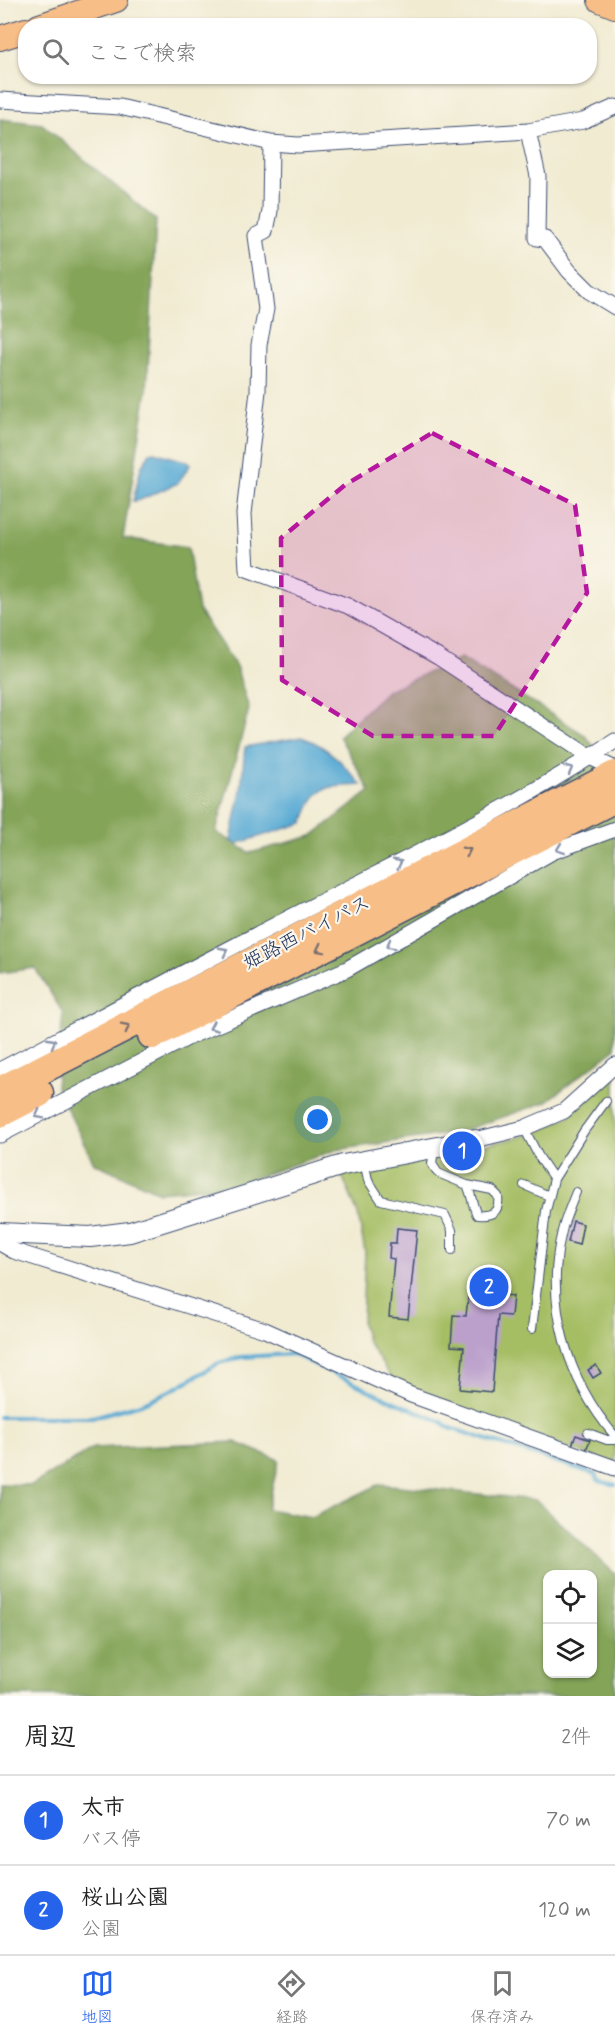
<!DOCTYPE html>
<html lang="ja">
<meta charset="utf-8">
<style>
body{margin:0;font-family:Mynerve,"Klee One",sans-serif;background:#f2f2f2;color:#222}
.controls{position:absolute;right:18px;bottom:18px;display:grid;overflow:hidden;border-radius:12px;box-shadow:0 2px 4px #0004}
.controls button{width:54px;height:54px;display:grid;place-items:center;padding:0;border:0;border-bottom:2px solid #e0e0e0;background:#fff;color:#222;font:30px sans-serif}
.you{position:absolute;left:318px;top:1120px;width:21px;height:21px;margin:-15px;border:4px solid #fff;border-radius:50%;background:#1a73e8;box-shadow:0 0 0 9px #1a73e833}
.badge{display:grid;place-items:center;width:39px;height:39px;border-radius:50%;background:#2563eb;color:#fff;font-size:20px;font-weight:700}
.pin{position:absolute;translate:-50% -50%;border:3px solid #fff;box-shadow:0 2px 6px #0006}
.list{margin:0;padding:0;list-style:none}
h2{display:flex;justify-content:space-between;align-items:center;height:78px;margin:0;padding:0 24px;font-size:26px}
h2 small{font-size:20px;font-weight:400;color:#767676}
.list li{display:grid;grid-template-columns:39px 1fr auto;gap:18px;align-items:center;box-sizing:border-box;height:90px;padding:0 24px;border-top:2px solid #e0e0e0}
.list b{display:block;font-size:22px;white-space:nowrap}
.list p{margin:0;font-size:20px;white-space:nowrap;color:#767676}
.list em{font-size:20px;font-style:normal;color:#767676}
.icon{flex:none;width:33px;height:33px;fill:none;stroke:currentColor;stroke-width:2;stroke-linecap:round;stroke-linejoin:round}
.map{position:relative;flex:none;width:615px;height:1696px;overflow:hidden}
.search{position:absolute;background:#fff;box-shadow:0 2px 4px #0004;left:18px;right:18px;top:18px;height:66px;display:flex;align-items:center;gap:15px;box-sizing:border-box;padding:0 21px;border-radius:24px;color:#767676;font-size:22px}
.sheet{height:258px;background:#fff}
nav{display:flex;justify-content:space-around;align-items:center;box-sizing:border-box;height:84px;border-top:2px solid #e0e0e0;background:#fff;font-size:16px;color:#767676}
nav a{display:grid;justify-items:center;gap:3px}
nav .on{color:#2563eb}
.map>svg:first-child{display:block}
</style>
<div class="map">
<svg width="615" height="1696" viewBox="0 0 615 1696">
<rect width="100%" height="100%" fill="#fbf7ec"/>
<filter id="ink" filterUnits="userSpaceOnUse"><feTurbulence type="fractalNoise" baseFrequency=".0167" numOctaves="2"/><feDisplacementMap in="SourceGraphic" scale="12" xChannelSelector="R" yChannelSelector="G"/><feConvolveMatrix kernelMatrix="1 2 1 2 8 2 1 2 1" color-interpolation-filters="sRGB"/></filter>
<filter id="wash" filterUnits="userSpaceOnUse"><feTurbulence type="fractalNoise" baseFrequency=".008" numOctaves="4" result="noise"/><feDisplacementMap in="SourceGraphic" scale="24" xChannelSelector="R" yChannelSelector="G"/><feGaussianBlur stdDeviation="1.35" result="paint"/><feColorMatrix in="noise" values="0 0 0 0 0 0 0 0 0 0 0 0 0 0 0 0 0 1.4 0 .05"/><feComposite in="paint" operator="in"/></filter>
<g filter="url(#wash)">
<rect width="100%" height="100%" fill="#f1ebd2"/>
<path fill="#a5bd63" stroke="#607660" stroke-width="1.5" d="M615,1076V1465L396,1385L367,1341L362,1323L365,1252L358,1214L341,1173L481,1146L533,1134L568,1117Z"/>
<path fill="#84a459" stroke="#506a5c" stroke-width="1.5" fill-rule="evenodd" d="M0,119L42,124L156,220L147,390L123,538L188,547L198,610L236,666L249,709L216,832L250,853L312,836L370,791L339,736L388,690L461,658L585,735L615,773V1049L546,1102L460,1132L336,1150L234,1185L159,1192L94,1163L56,1087L63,1013L35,968L0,973Z
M235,1442L279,1460L267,1509L312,1517L380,1484L536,1500L615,1574V1696H0V1484L32,1485L93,1448ZM548,1574H592V1674H548Z"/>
<path fill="#59aad4" stroke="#3a6c99" stroke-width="1.5" d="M154,452L188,462L190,465L178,483L140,500L133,501L141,467L150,453Z
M301,737C327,745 344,764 361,785C321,788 318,783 303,823L236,844L231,840L241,790L245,747Z"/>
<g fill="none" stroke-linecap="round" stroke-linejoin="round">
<path stroke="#59aad4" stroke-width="4" d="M0,1417H93L141,1404L174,1389L219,1363L241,1357L293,1354L381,1396L442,1422L447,1427L595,1474L599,1481L615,1485"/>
</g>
<g id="blocks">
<path fill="#bba0cc" d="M573,1221L583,1224L579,1245L568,1242Z
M397,1228L417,1230L408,1319L389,1317L394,1259L389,1258L390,1243H396Z
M474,1277L505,1280L504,1295L513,1296L511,1316L498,1315L492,1392L460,1389L464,1347L451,1346L453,1315L466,1316L468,1297H472Z
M596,1365L601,1373L593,1378L588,1370Z
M576,1435L590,1440L586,1450L572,1445Z"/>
</g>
</g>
<g filter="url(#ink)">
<use href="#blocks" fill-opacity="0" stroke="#3b4b6f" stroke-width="1.5"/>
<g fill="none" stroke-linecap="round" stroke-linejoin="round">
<defs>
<path id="service" d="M524,1128L539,1157L554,1179
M434,1149L432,1164L438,1173L467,1185C472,1195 472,1205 477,1215C492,1216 500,1213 498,1196L492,1190L467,1185
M364,1161L368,1180L381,1200L445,1215L452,1230V1250
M524,1185L549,1196
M576,1192C571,1205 565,1218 562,1231C544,1304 567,1380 615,1436
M532,1329L546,1211L554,1179L584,1131L606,1101
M588,1433L607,1440H615"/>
<path id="minor" d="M0,100L120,107L271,143L298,145L528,131L583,121L615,107
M528,131L538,176L537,238L545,239L569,271L589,291L615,307
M271,143L270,211L266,231L256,236L266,309L259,345L258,391L244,514L247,569L348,606L438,657L590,757L613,768
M0,1070C98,1018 195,966 293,916C402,861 513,808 615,741
M0,1135L191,1036L347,969L552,852L615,829
M475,1140L524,1128L564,1111L615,1065
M0,1243L14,1251L265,1330L411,1395L615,1468"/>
<path id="tertiary" d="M0,1233L90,1237L130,1232L343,1165L475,1140"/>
<path id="primary" d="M600,0L615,6
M39,26L116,0
M0,38L26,30"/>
<path id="motorway" d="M152,1035L615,798
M0,1091L615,775
M0,1113L39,1093"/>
</defs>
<use href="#service" stroke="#3b4b6f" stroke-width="10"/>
<use href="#minor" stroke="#3b4b6f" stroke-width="17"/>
<use href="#tertiary" stroke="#3b4b6f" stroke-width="22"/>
<use href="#primary" stroke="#3b4b6f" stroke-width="26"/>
<use href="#motorway" stroke="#3b4b6f" stroke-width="31"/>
<use href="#service" stroke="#fff" stroke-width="8"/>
<use href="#minor" stroke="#fff" stroke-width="15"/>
<use href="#tertiary" stroke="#fff" stroke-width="20"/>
<use href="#primary" stroke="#f7be87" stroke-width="24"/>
<use href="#motorway" stroke="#f7be87" stroke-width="28"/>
</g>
<defs><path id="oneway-chevron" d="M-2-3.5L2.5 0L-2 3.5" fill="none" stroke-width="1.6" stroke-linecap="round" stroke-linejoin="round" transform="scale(1.5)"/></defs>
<g stroke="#8d97ae">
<use href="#oneway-chevron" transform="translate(569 769) rotate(-30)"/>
<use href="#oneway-chevron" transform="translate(560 849) rotate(159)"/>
<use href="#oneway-chevron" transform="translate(398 863) rotate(-27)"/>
<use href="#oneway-chevron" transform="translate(390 945) rotate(151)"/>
<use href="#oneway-chevron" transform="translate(224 951) rotate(-28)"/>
<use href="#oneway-chevron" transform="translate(213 1027) rotate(156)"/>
<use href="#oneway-chevron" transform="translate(52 1042) rotate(-28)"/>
<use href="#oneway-chevron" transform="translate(39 1115) rotate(153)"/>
</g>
<g stroke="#7e6f70">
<use href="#oneway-chevron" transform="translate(467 851) rotate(-27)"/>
<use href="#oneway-chevron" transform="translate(320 949) rotate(153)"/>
<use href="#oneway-chevron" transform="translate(126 1027) rotate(-27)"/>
</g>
</g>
<path fill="#b5179e" fill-opacity="0.2" stroke="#b5179e" stroke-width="4.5" stroke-dasharray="12 8" stroke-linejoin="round" d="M432,433L575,505L587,593L494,736H373L282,680L281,538L345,485Z"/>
<g text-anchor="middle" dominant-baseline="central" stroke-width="4.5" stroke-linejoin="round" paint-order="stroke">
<g font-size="20" fill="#1b2f5e" stroke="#fbf7ec">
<text transform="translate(307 933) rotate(-27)">姫路西バイパス</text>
</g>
</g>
</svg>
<div class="controls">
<button><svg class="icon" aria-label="locate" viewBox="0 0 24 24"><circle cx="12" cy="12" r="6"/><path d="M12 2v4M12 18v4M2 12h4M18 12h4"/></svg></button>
<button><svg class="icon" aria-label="layers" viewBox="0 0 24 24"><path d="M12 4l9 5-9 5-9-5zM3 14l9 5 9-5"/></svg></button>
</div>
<div class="you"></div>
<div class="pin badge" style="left:462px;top:1151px">1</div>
<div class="pin badge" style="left:489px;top:1287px">2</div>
<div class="search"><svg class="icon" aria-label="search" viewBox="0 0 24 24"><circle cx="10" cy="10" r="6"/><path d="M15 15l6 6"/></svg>ここで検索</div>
</div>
<section class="sheet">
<h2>周辺<small>2件</small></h2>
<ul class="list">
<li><span class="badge">1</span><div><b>太市</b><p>バス停</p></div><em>70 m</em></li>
<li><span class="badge">2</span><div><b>桜山公園</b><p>公園</p></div><em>120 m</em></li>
</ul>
</section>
<nav>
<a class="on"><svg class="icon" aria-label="map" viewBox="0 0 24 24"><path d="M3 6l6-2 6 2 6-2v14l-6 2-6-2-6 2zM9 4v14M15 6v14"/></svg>地図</a>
<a><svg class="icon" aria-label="directions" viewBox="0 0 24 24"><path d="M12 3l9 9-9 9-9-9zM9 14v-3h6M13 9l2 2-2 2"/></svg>経路</a>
<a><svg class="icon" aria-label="saved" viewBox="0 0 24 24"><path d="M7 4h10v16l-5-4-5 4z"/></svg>保存済み</a>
</nav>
